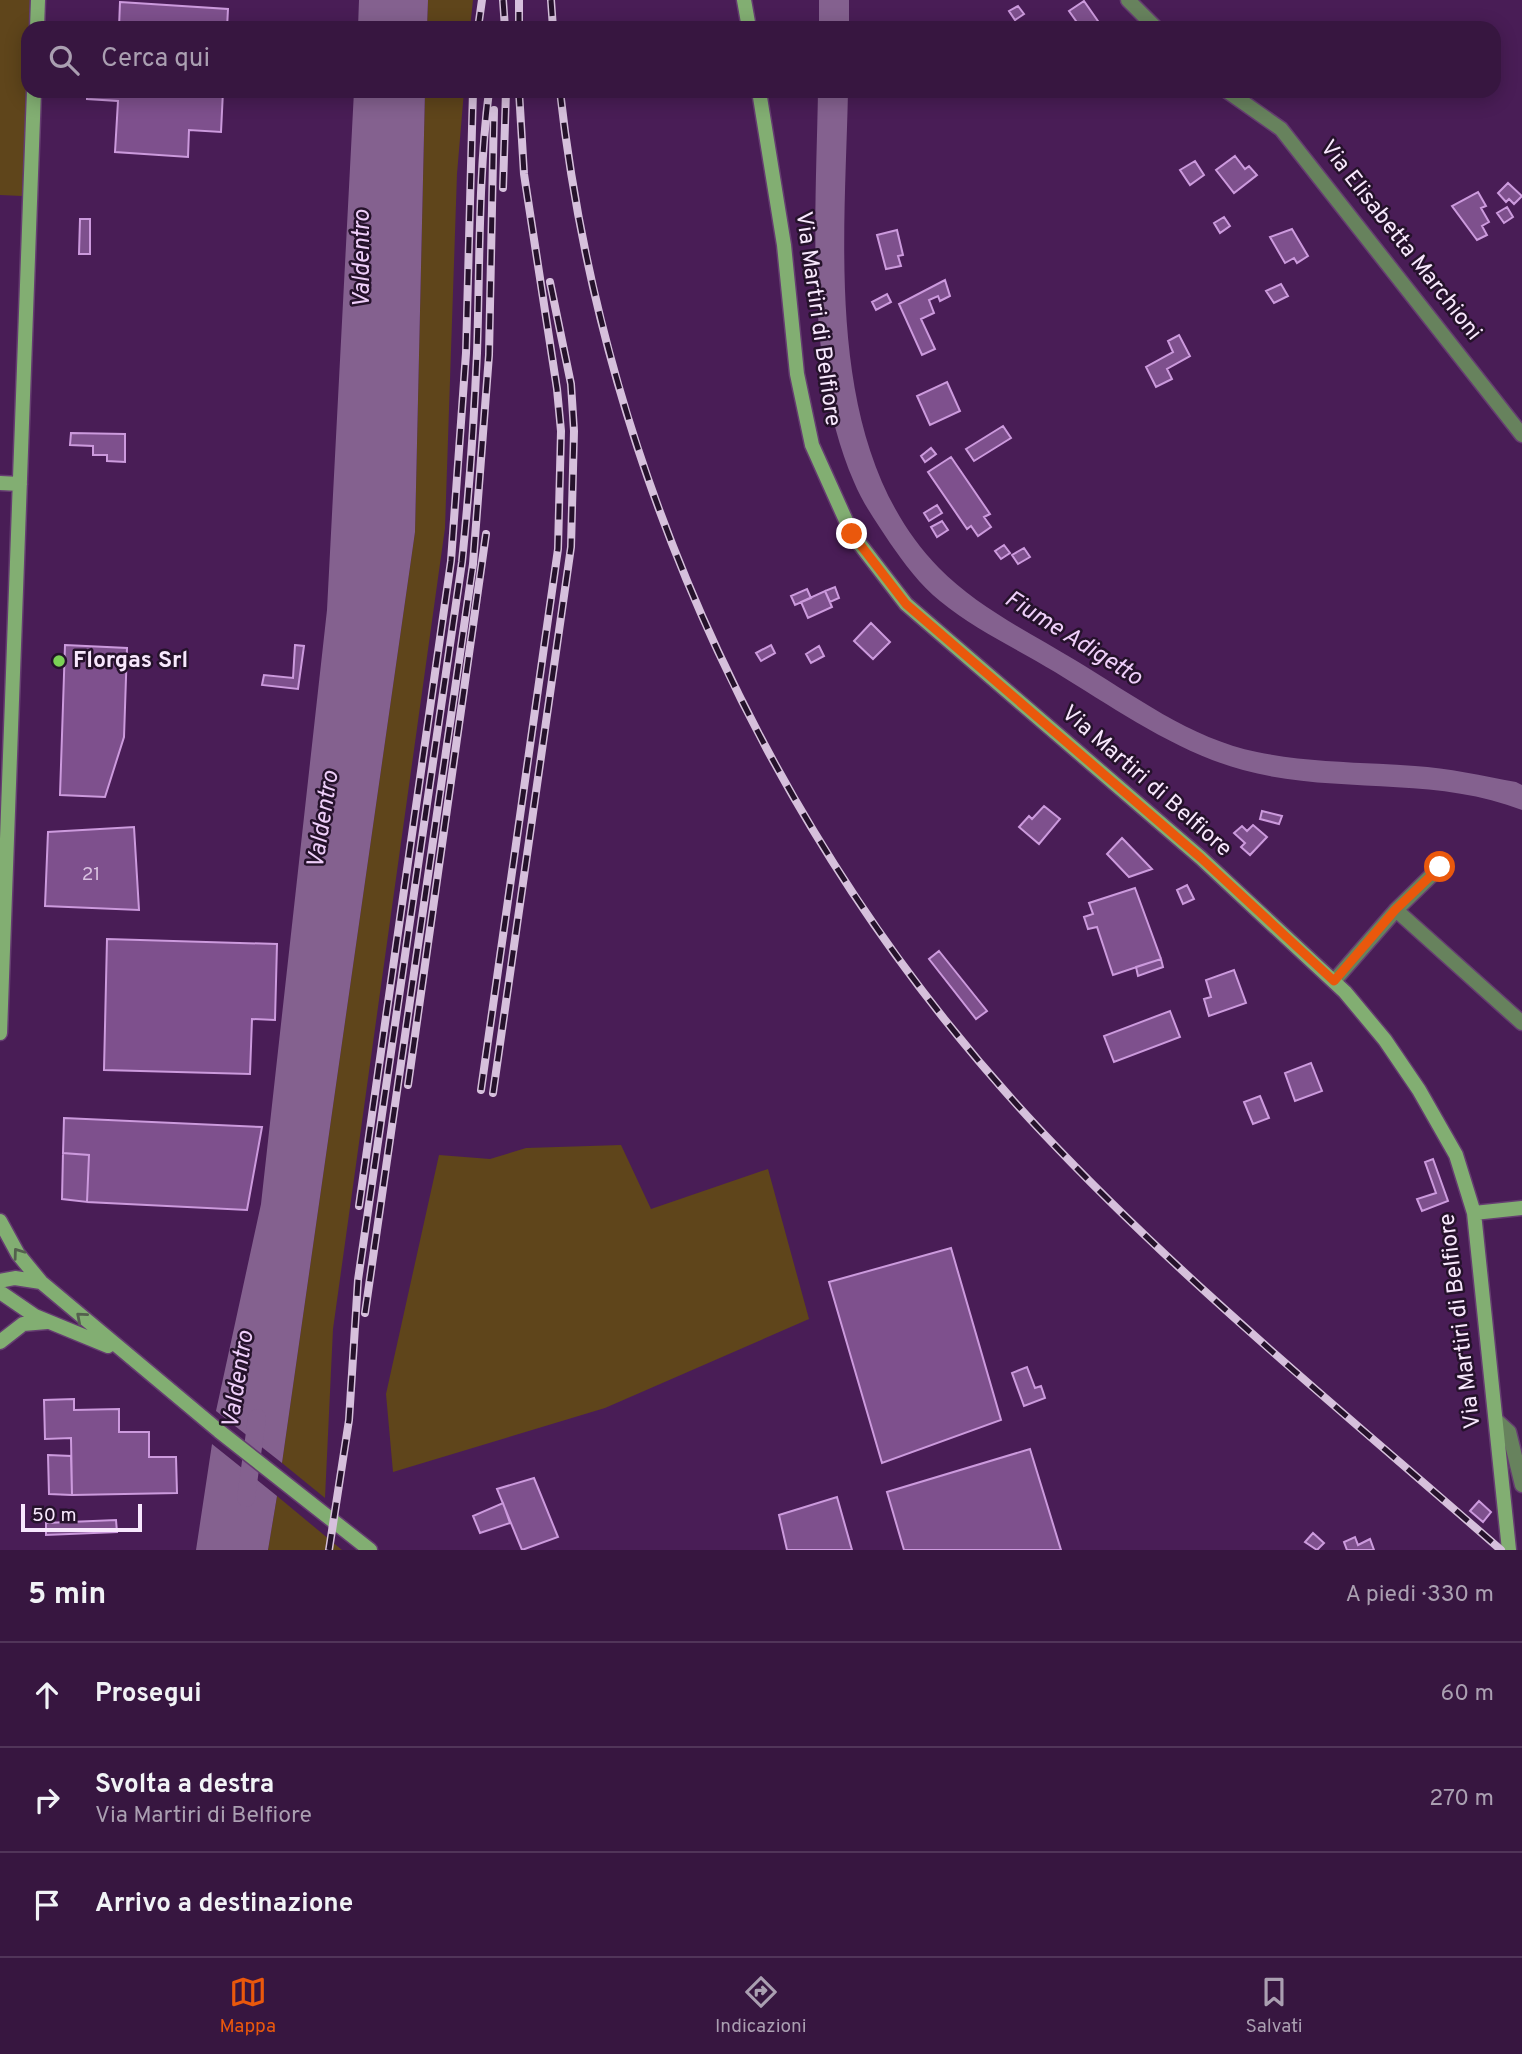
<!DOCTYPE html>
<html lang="it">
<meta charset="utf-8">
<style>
body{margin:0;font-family:Overpass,sans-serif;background:#3e1f47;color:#f1f3f6}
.scale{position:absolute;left:21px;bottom:18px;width:121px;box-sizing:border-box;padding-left:7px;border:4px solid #f8e8fd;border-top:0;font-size:19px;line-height:24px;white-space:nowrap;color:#f8e8fd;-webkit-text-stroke:5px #25122b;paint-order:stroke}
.stop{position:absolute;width:21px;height:21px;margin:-16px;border:5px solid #ea580c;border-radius:50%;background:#fff}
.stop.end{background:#ea580c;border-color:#fff;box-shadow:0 2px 7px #0008}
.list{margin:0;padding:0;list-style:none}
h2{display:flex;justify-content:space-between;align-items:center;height:91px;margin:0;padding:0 28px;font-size:30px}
h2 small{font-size:23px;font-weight:400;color:#aa9fb1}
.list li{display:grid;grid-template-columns:46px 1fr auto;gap:21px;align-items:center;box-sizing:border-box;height:105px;padding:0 28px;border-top:2px solid #513559}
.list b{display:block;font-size:26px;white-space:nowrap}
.list p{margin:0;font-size:23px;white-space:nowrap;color:#aa9fb1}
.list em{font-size:23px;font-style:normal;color:#aa9fb1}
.icon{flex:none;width:38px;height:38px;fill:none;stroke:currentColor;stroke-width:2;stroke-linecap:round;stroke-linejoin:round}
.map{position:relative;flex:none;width:1522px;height:1550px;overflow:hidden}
.search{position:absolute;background:#371640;box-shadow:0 4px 18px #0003;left:21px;right:21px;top:21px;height:77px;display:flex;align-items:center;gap:18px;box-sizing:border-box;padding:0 24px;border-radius:21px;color:#aa9fb1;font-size:26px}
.sheet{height:406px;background:#371640}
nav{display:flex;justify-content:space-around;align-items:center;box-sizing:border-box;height:98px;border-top:2px solid #513559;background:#371640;font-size:19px;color:#aa9fb1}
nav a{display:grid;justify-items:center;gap:4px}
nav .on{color:#ea580c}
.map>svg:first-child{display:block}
</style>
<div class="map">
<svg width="1522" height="1550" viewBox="0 0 1522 1550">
<rect width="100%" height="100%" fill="#491d56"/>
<path fill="#5f451b" d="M0,0H30L22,196L0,195Z
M428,0H473L470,28H427Z
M425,91H464L457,174L445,528L333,1329L325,1498L282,1463L415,532Z
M621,1145L651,1209L768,1169L809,1319L605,1408L393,1472L386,1394L439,1155L490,1159L526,1148Z
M277,1496L342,1550H268Z"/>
<path fill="#84618f" d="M359,0H428L427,28H358Z
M819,0H849V28H819Z
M354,91H425L415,532L282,1463L216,1411L261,1204L327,610Z
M818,91H848C845,245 822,448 939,568C977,607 1029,632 1075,660C1132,694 1191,739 1257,752C1309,763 1362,762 1415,766C1448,768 1483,776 1516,782L1522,785V810C1433,775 1334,795 1243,770C1176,752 1114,708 1055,672C1017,649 974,629 940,601C920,585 904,563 890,543C877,523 863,504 854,482C804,367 816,214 818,91Z
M212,1444L277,1496L268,1550H196Z"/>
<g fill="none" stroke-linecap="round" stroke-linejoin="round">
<path stroke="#84618f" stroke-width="18" d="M246,1498L257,1418"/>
</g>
<path fill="#7e508d" stroke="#cc9add" stroke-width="2" d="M1084,1L1100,24L1094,28H1081L1069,11Z
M120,2L228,9L227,28H119Z
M1018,6L1024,14L1015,20L1009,11Z
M87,91H223L221,132L189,130L188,157L115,152L118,101L87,99Z
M1235,156L1245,169L1249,166L1257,175L1234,193L1216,170Z
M1195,161L1204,175L1190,185L1180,170Z
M1508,183L1522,196L1514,204L1509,199L1506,202L1498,193Z
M1478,192L1486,206L1481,208L1489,222L1482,226L1487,235L1477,240L1452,206Z
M1507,207L1513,217L1504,223L1497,213Z
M1224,217L1230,226L1220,233L1214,223Z
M80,219H90V254H79Z
M1292,229L1308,256L1297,263L1294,258L1285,263L1270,237Z
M897,230L903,255L898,256L901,266L886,269L877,235Z
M945,280L950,296L940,301L938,296L929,300L934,313L921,319L935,349L922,355L899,304Z
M1281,284L1288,296L1274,303L1266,291Z
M887,294L891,302L876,310L872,302Z
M1179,335L1190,356L1167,369L1172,379L1156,387L1146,367L1173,352L1168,341Z
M947,382L960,411L930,425L917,396Z
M1003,426L1011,438L974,461L966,449Z
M71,433L125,434V462L107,461V455H93V446L70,445Z
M931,448L936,454L925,462L921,456Z
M951,457L990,514L984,517L991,527L978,536L971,526L967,529L928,472Z
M937,505L942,513L929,521L924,513Z
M942,521L948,530L937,537L931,527Z
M1004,545L1010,553L1001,559L995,551Z
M1024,548L1030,557L1018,564L1012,555Z
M835,587L839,598L830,602L825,591Z
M807,589L811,598L795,605L791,596Z
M825,591L832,607L808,618L801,602Z
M871,623L890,642L873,659L854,641Z
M65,645L127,648L124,737L105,797L60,795Z
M295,645L304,646L298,689L262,685L264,675L293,678Z
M771,645L775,653L761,661L756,653Z
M819,646L824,656L811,663L806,654Z
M1044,806L1060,819L1039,844L1019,827L1029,816L1032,819Z
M1262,811L1282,816L1279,824L1260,819Z
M1253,825L1267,837L1250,855L1241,847L1245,843L1234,833L1242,826L1247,831Z
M134,827L139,910L45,906L48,832Z
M1122,838L1152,869L1129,877L1107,854Z
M1187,885L1194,899L1183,904L1177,890Z
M1135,888L1161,959L1113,975L1097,927L1088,929L1084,917L1093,914L1089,903Z
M107,939L277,944L275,1020L252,1019L250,1074L104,1070Z
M939,951L987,1011L976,1019L929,959Z
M1161,959L1163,967L1138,976L1136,967Z
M1234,970L1246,1003L1209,1016L1204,999L1211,997L1206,980Z
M1170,1011L1180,1037L1114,1062L1104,1036Z
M1311,1063L1322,1091L1295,1101L1285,1073Z
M1260,1096L1269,1118L1253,1124L1244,1102Z
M64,1118L262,1127L247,1210L87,1202L89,1155L63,1153Z
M63,1153L89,1155L87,1202L62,1199Z
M1433,1159L1448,1201L1422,1211L1417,1199L1436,1193L1425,1162Z
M951,1248L1001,1420L882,1463L829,1282Z
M1027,1367L1035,1388L1041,1386L1045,1398L1024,1406L1012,1373Z
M74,1399V1410L119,1409V1432H149V1457H176L177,1493L72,1495L71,1438L45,1439L44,1400Z
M1030,1449L1061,1550H904L887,1492Z
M48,1455L71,1456L72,1495L49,1494Z
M534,1478L558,1537L522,1550L497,1489Z
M837,1497L852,1550H787L779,1515Z
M1479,1501L1491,1512L1483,1522L1470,1511Z
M503,1503L510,1523L480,1533L473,1516Z
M116,1520L117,1532L46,1535V1523Z
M1313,1533L1324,1543L1317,1550L1305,1542Z
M1355,1537L1358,1545L1370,1539L1374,1550H1347L1344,1542Z"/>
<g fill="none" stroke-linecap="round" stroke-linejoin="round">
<defs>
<path id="street" d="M1128,0L1156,28
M1227,91L1281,129L1522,435
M1396,910L1522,1023
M1334,981L1396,910L1440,867
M1497,1421L1509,1432L1522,1485"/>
<path id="secondary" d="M744,0L749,28
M37,28L38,0
M759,91L784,245L797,374L812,445L852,534L906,604L1201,858L1345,992L1385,1040L1419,1090L1456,1155L1474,1213L1509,1550
M0,483L20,484
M0,1033L34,91
M1474,1213L1522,1208
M0,1221L18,1254L41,1282L219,1431L370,1550
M0,1281L15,1278L41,1282
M0,1292L35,1316L108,1346
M0,1342L23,1324L47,1322"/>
</defs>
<use href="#street" stroke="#653d71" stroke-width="17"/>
<use href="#secondary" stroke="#653d71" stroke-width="17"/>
<use href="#street" stroke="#67825d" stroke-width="14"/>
<use href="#secondary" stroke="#82ae72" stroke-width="14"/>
<defs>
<path id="rail" d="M503,0L505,28
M551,0L553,28
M478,28L482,0
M519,28V0
M560,91C603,477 777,851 1043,1133C1184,1283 1346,1414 1501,1550
M503,188L506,91
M408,1085L486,534
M481,1090L558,549L561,431L557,389L524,174L519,91
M493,1093L571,547L574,431L571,384L550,282
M359,1206L451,561L466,353L473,91
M365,1313L473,564L489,355L494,110
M329,1550L349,1420L358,1280L462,562C469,493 474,423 477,353C480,266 478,178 489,91"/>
</defs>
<use href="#rail" stroke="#d6c0dc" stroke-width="8"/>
<use href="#rail" stroke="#25122b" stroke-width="5" stroke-dasharray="16" stroke-linecap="butt"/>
</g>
<defs><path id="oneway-chevron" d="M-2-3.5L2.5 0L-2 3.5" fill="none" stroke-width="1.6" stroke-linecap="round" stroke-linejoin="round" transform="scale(1.75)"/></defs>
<g stroke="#54604e">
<use href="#oneway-chevron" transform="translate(18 1253) rotate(-126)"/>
<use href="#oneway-chevron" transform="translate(81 1317) rotate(-139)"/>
</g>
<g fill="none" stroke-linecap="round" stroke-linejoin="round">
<path stroke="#ea580c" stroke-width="9" d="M852,534L906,604L1201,858L1334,981L1395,910L1440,867"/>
</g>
<circle fill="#7bd156" stroke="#25122b" stroke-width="2.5" cx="59" cy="661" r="7"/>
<g text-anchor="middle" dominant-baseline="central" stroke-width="5" stroke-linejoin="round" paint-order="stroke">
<g font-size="19" fill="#dac2e1">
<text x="91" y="875">21</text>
</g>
<g font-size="23" fill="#f8e8fd" stroke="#25122b">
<text transform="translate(1400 241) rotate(52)">Via Elisabetta Marchioni</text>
<text transform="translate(817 319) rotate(82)">Via Martiri di Belfiore</text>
<text transform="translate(1146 782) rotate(41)">Via Martiri di Belfiore</text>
<text transform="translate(1461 1321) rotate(-97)">Via Martiri di Belfiore</text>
</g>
<g font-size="23" font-weight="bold" fill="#f8e8fd" stroke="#25122b" text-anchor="start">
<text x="73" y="661">Florgas Srl</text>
</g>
<g font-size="24" font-style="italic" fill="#efcffa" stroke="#25122b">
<text transform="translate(363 259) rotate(-90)">Valdentro</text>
<text transform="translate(1073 639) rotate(32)">Fiume Adigetto</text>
<text transform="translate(324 820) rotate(-81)">Valdentro</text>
<text transform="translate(239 1380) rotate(-81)">Valdentro</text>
</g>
</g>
</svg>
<div class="scale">50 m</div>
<div class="stop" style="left:1440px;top:867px"></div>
<div class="stop end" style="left:852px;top:534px"></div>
<div class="search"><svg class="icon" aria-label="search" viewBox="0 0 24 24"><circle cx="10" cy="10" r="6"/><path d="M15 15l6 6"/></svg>Cerca qui</div>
</div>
<section class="sheet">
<h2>5 min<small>A piedi · 330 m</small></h2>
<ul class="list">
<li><svg class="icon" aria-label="ahead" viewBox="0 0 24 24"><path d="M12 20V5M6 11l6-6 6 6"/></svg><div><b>Prosegui</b></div><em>60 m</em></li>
<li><svg class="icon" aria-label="right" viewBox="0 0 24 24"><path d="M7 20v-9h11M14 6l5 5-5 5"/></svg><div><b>Svolta a destra</b><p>Via Martiri di Belfiore</p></div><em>270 m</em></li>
<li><svg class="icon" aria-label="arrive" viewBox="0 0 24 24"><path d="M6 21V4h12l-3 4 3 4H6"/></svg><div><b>Arrivo a destinazione</b></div></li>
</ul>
</section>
<nav>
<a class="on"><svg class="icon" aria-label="map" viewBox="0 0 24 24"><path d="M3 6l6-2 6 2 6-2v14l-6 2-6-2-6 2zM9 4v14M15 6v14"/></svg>Mappa</a>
<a><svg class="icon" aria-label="directions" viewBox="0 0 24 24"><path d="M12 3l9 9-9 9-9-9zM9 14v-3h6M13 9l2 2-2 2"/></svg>Indicazioni</a>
<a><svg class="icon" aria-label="saved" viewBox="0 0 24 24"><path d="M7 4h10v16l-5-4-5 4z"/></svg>Salvati</a>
</nav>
